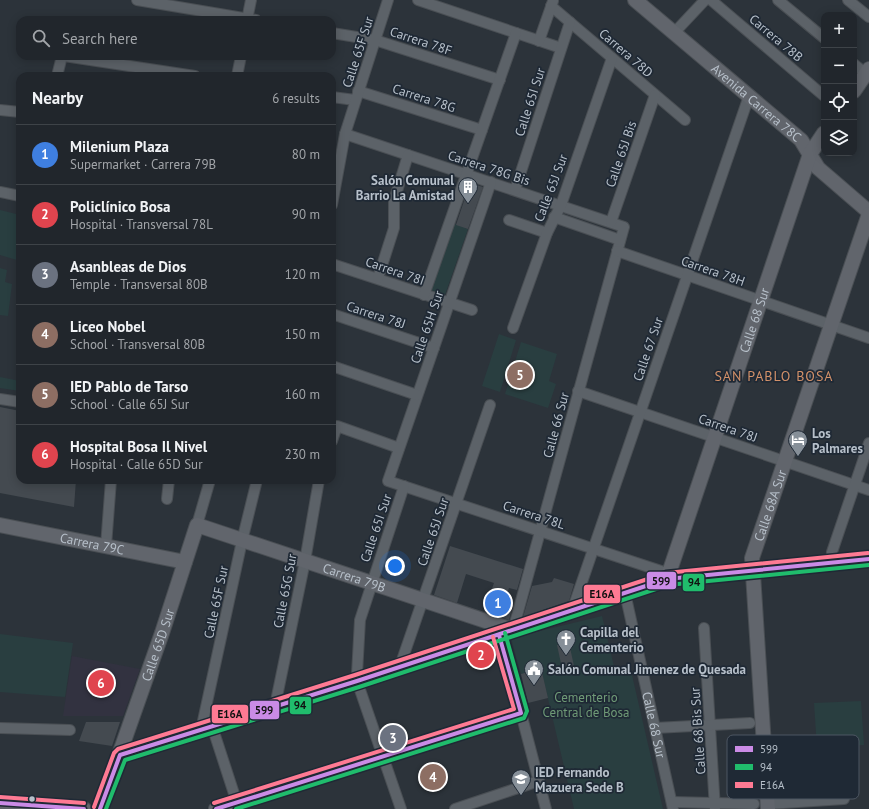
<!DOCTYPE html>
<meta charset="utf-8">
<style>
body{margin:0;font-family:"PT Sans",sans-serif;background:#292e34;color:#f1f3f6}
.controls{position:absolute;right:12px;top:12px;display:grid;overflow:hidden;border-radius:8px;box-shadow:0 2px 10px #0003}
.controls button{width:36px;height:36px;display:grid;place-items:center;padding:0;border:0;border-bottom:1px solid #3e4348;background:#21262c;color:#f1f3f6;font:20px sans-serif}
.you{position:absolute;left:395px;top:566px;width:14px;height:14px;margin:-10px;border:3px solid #fff;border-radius:50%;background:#1a73e8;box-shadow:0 0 0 6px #1a73e833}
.badge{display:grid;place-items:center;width:26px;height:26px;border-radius:50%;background:#0b8043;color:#fff;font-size:13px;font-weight:700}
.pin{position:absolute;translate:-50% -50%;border:2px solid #fff;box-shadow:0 1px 4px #0006}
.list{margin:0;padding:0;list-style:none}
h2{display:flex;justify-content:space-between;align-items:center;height:52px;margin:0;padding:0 16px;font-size:17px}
h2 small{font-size:13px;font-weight:400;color:#a2a5a9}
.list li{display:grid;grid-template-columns:26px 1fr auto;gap:12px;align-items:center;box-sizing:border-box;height:60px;padding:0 16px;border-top:1px solid #3e4348}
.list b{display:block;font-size:15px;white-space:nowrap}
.list p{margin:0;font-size:13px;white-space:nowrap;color:#a2a5a9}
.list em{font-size:13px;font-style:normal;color:#a2a5a9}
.icon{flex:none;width:22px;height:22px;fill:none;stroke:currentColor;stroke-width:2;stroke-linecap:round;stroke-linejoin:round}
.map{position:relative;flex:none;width:869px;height:809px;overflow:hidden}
.search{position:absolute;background:#21262c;box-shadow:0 2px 10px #0003;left:16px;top:16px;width:320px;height:44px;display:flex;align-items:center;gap:10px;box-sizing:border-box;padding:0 14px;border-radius:12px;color:#a2a5a9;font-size:15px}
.panel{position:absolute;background:#21262c;box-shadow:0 2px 10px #0003;left:16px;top:72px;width:320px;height:412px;border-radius:12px}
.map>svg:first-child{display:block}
</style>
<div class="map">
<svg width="869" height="809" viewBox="0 0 869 809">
<rect width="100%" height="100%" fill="#2c333a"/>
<path fill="#323240" d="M72,656L140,669L123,716H63Z"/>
<path fill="#293e40" d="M0,210L20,215V261L0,255Z
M452,223L468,229L445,295L429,290Z
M0,268L7,270L5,282L12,284L8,316L0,315Z
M499,334L516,340L500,392L482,386Z
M521,342L557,354L549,381L556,384L548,408L505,394Z
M0,377L20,381V391L0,388Z
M602,616L616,675L631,671L663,809H574L541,669L521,674L511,638Z
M0,634L73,643L65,697L0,692Z
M861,701L864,745L817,748L814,703Z"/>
<path fill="#444a50" d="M470,183L483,187L468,229L456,225Z
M0,407L20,411L18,433H20V480H76L74,507L0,493Z
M450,546L523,569L517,590L509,588L504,602L513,605L509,620L484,611L494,583L466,574L457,603L434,595Z
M554,578L574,584L569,601L523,617L532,586L552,582Z
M569,643L574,666L562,668L557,645Z
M541,668L548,698L528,703L521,674Z
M86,722H120L112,746L79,741Z
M402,727L406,740L386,746L382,733Z"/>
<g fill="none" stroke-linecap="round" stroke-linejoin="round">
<defs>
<g id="street">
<path d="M137,0L256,20"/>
<path d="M418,0L561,48"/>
<path d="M711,0L824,96"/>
<path d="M778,0L824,38"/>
<path d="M848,0L869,17"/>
<path d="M551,6L685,120"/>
<path d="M247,20L251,0"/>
<path d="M332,33L375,40L500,80"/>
<path d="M674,33L705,0"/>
<path d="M539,41L553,1"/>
<path d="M64,56L195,76"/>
<path d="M854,64L866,74"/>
<path d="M57,76L62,56"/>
<path d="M237,76L241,56"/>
<path d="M358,91L482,130"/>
<path d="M332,97L355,100"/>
<path d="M0,110L20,112"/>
<path d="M345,134L624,227L513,630"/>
<path d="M491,182L388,481L661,571L667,579"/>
<path d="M515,190L570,22"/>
<path d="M0,192L20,196"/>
<path d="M332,205L345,134L388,0"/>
<path d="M554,217L620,240"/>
<path d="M509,220L547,233"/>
<path d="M611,222L655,95"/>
<path d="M617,251L869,338"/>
<path d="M332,264L472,310"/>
<path d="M378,278L394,228V201L408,155"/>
<path d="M424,295L516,33"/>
<path d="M332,314L434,348"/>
<path d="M513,328L547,233L561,205L612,58"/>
<path d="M332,366L417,395"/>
<path d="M578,391L869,490"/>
<path d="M0,399L20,402"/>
<path d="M332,441L337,426L399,448"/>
<path d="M167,499L169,480"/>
<path d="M197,525L210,480"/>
<path d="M106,546L111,480"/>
<path d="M831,563L832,552L869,443"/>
<path id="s1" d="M625,593L673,809"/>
<path d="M572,611L749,96"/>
<path d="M704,628L715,809"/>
<path d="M400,666L490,405"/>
<path d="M275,706L305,561L319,480"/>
<path d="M521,713L546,809"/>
<path d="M212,726L239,809"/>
<path d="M0,728L70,730"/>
<path d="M655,728L750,723"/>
<path d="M201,730L242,541L257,480"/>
<path d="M672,802L754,804"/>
<path d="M768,804L844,799"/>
<path d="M401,809L357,681V674L360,620L404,486"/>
<path d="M455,809L539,781"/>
</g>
<g id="secondary">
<path id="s2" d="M635,0L801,140L818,168L869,212"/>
<path d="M854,91L869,69"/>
<path id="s3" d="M0,525L185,562"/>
<path id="s4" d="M667,579L810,154L824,133"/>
<path d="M120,755L357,681L667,579L869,559"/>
<path d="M0,803L84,809"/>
<path id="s5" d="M100,809L162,633L197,525L513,630"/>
<path d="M216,809L521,713L499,635"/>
<path id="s6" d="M768,809L752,558L869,214"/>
</g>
</defs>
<use href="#street" stroke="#4a4f54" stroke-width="12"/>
<use href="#secondary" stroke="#4a4f54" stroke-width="16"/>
<use href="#street" stroke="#5c6268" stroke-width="10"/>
<use href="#secondary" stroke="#61656c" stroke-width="14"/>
<defs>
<path id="bus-1" d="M0,803L84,809
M100,809L120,755L357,681L667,579L869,559
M216,809L521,713L499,635"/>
<path id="bus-2" d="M106,809L125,760L359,687L668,585L869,565
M236,809L524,718L527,711L505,633"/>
<path id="bus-3" d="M0,797L84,803
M214,803L514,709L493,637
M94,807L114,753L118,749L355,675L666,573L868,553"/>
</defs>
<use href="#bus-1" stroke="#1f2935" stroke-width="7"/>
<use href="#bus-2" stroke="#1f2935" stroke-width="7"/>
<use href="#bus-3" stroke="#1f2935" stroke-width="7"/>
<use href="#bus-1" stroke="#ca8be6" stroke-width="4"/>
<use href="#bus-2" stroke="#20bc6c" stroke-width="4"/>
<use href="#bus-3" stroke="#fe7a93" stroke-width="4"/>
</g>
<defs>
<symbol id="building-pin" viewBox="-11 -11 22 30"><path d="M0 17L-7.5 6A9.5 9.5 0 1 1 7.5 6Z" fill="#868f98" stroke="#1f2935"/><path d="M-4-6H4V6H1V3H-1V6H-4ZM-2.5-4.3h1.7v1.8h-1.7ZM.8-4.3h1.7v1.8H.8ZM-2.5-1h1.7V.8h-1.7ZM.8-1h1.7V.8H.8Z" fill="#fff"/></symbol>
<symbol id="hotel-pin" viewBox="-11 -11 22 30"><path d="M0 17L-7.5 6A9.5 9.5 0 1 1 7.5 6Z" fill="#868f98" stroke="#1f2935"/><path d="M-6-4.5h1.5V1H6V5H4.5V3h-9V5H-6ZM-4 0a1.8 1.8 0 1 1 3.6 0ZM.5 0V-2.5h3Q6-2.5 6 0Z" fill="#fff"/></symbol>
<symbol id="church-pin" viewBox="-11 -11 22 30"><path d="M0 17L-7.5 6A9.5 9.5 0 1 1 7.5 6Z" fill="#868f98" stroke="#1f2935"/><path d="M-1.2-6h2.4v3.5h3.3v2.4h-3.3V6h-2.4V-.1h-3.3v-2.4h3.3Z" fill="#fff"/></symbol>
<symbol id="civic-pin" viewBox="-11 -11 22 30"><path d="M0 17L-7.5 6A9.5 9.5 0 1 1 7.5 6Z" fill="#868f98" stroke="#1f2935"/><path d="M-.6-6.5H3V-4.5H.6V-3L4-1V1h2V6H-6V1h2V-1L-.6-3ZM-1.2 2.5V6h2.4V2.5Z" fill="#fff"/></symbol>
<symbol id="school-pin" viewBox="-11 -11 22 30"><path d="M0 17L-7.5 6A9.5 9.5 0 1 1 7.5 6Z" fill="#868f98" stroke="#1f2935"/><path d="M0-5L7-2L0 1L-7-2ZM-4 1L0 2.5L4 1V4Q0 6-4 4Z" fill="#fff"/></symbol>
</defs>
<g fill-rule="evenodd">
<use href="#building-pin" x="457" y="176" width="22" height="30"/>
<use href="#hotel-pin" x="787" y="429" width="22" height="30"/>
<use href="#church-pin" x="555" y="628" width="22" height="30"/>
<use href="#civic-pin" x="523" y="658" width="22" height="30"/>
<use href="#school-pin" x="510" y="768" width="22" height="30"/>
</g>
<circle fill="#b7c0ca" stroke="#1f2935" stroke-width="1.5" cx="32" cy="799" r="3.5"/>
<g text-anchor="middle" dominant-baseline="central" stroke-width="3.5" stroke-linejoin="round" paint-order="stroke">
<g font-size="13" fill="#b7c0ca" stroke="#1f2935">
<text transform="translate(776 38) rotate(40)">Carrera 78B</text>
<text transform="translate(421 41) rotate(18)">Carrera 78F</text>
<text transform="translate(358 52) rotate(-72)">Calle 65F Sur</text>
<text transform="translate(626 53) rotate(41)">Carrera 78D</text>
<text transform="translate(424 98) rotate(18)">Carrera 78G</text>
<text transform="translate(530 102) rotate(-72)">Calle 65I Sur</text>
<text stroke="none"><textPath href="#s2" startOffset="159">Avenida Carrera 78C</textPath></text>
<text transform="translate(621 154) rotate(-71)">Calle 65J Bis</text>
<text transform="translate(489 168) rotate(18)">Carrera 78G Bis</text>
<text transform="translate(551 188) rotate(-69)">Calle 65J Sur</text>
<text transform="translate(395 271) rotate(19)">Carrera 78I</text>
<text transform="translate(713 271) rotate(19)">Carrera 78H</text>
<text transform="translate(376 315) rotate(18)">Carrera 78J</text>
<text stroke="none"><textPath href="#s4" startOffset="273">Calle 68 Sur</textPath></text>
<text transform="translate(427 327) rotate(-71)">Calle 65H Sur</text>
<text transform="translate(648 349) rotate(-71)">Calle 67 Sur</text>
<text transform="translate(556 425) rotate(-75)">Calle 66 Sur</text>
<text transform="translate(728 428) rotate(19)">Carrera 78J</text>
<text stroke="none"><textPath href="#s6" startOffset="307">Calle 68A Sur</textPath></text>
<text transform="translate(534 515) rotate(18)">Carrera 78L</text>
<text transform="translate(376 528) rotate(-71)">Calle 65I Sur</text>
<text transform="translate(433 532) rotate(-71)">Calle 65J Sur</text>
<text stroke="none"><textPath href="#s3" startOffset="94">Carrera 79C</textPath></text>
<text stroke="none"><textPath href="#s5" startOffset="466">Carrera 79B</textPath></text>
<text transform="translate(285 591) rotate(-79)">Calle 65G Sur</text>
<text transform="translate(216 602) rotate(-78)">Calle 65F Sur</text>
<text stroke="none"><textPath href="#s5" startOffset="174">Calle 65D Sur</textPath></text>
<text stroke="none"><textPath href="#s1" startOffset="135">Calle 68 Sur</textPath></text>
<text transform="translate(698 731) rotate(-94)">Calle 68 Bis Sur</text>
</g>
<g font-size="13" font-weight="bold" fill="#b7c0ca" stroke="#1f2935" text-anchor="start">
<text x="454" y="180" text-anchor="end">Salón Comunal<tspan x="454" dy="15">Barrio La Amistad</tspan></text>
<text x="812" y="433">Los<tspan x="812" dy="15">Palmares</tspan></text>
<text x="580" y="632">Capilla del<tspan x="580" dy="15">Cementerio</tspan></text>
<text x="548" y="669">Salón Comunal Jimenez de Quesada</text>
<text x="535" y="772">IED Fernando<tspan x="535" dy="15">Mazuera Sede B</tspan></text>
</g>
<g font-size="13" fill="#6f9a76" stroke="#1f2935">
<text x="586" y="697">Cementerio<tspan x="586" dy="15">Central de Bosa</tspan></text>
</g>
<g font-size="14" letter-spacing="1" fill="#d39169" stroke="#1f2935">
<text x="774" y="376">SAN PABLO BOSA</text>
</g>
</g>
<rect x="727" y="735" width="132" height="64" rx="6" fill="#1f2935" stroke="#4d5662" stroke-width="1"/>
<rect x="735" y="746" width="18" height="6" fill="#ca8be6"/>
<rect x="735" y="764" width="18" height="6" fill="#20bc6c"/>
<rect x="735" y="782" width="18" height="6" fill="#fe7a93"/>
<g font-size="11" fill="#b7c0ca">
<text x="760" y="753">599</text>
<text x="760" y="771">94</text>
<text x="760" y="789">E16A</text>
</g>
<g stroke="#1f2935" stroke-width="1.5">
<rect x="646" y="571" width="31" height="19" rx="4" fill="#ca8be6"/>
<rect x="682" y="573" width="23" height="19" rx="4" fill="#20bc6c"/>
<rect x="583" y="584" width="38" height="20" rx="4" fill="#fe7a93"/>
<rect x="289" y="696" width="23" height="19" rx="4" fill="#20bc6c"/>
<rect x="249" y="700" width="31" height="20" rx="4" fill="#ca8be6"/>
<rect x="211" y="704" width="38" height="20" rx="4" fill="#fe7a93"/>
</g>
<g font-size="11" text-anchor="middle" font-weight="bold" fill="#111">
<text x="661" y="585">599</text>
<text x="694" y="586">94</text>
<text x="602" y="598">E16A</text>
<text x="300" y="709">94</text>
<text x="264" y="714">599</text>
<text x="230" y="718">E16A</text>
</g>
</svg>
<div class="controls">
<button>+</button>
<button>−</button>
<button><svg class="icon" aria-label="locate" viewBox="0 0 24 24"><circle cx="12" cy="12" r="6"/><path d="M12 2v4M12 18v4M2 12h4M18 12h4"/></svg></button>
<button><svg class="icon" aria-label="layers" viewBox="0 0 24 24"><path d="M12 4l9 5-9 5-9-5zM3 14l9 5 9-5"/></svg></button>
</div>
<div class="you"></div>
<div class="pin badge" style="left:498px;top:603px;background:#3f7fe0">1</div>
<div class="pin badge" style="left:481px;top:655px;background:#e0444e">2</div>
<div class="pin badge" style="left:393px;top:738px;background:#6b7280">3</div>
<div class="pin badge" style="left:433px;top:777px;background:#8d6e63">4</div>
<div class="pin badge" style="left:520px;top:375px;background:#8d6e63">5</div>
<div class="pin badge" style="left:101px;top:683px;background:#e0444e">6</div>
<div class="search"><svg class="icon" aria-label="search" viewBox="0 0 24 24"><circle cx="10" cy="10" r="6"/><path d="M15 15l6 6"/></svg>Search here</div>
<section class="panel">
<h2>Nearby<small>6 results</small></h2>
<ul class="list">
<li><span class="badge" style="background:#3f7fe0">1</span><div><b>Milenium Plaza</b><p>Supermarket · Carrera 79B</p></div><em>80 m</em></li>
<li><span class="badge" style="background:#e0444e">2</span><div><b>Policlínico Bosa</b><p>Hospital · Transversal 78L</p></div><em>90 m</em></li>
<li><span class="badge" style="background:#6b7280">3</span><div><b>Asanbleas de Dios</b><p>Temple · Transversal 80B</p></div><em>120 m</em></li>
<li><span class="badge" style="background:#8d6e63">4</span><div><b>Liceo Nobel</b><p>School · Transversal 80B</p></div><em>150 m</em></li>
<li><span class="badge" style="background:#8d6e63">5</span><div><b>IED Pablo de Tarso</b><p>School · Calle 65J Sur</p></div><em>160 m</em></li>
<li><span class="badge" style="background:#e0444e">6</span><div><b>Hospital Bosa Il Nivel</b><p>Hospital · Calle 65D Sur</p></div><em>230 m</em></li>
</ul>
</section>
</div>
